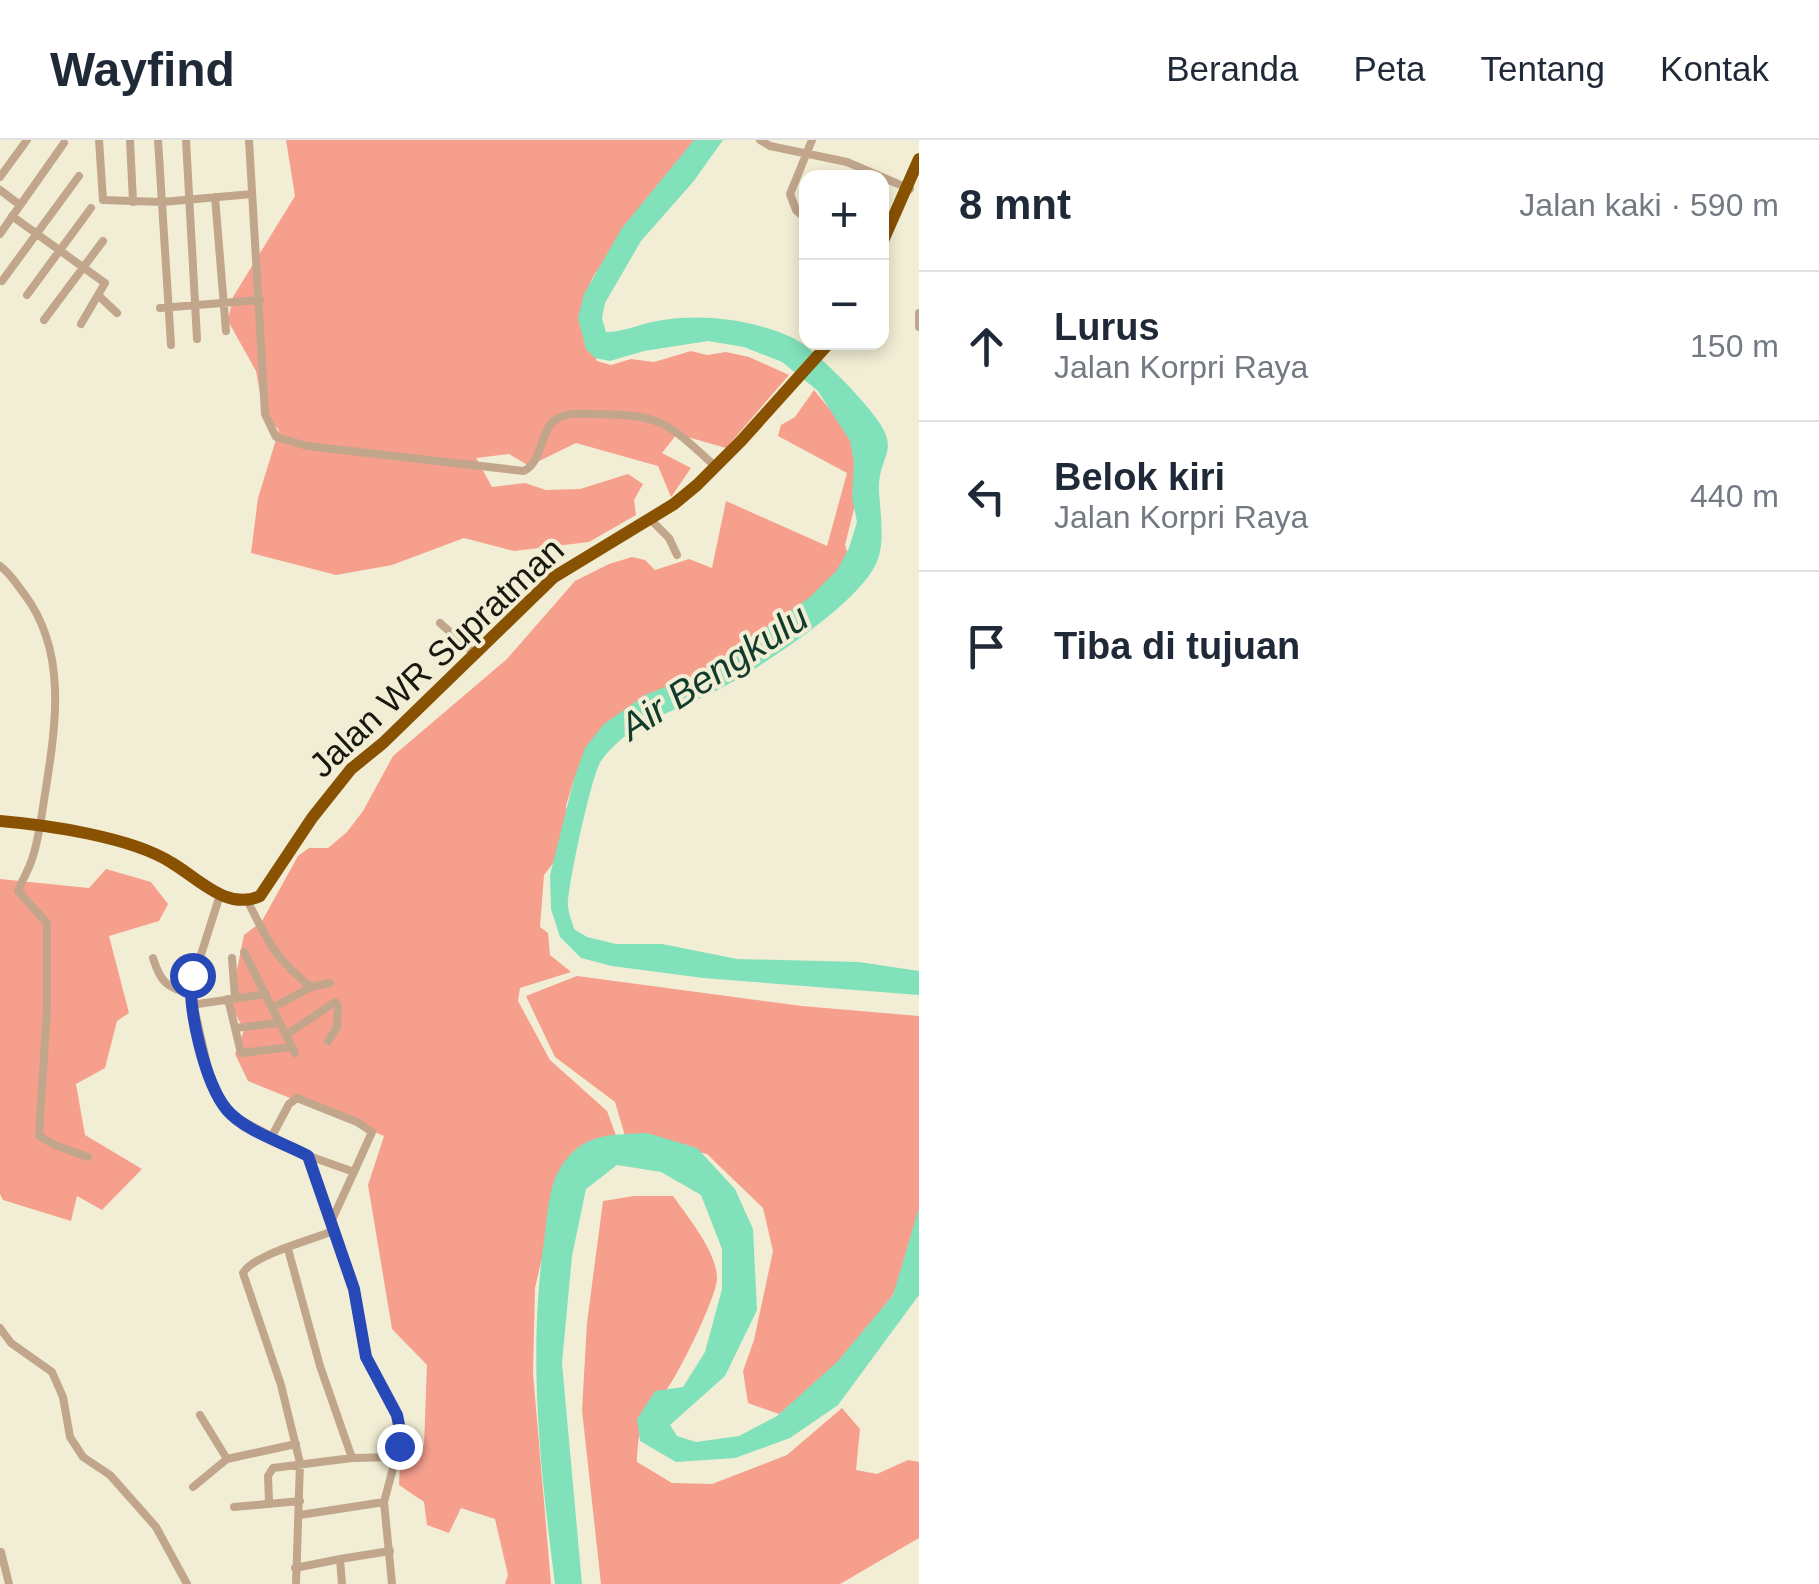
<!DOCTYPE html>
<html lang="id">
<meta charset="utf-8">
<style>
body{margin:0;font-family:Arial,sans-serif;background:#f6f6f7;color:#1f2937}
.controls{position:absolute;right:30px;top:30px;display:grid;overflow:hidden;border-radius:20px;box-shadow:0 5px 15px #0003}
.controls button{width:90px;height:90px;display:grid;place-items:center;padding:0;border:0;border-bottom:2px solid #e0e1e3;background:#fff;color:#1f2937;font:50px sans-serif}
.stop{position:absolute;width:30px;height:30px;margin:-22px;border:8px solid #2749b8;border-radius:50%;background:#fff}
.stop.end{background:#2749b8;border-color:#fff;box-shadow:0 2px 10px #0008}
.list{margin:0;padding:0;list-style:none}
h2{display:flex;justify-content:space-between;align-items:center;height:130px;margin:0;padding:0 40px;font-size:42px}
h2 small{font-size:32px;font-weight:400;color:#747a83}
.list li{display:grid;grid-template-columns:65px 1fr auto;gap:30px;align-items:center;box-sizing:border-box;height:150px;padding:0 40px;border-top:2px solid #e0e1e3}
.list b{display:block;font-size:38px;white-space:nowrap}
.list p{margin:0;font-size:32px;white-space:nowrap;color:#747a83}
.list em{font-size:32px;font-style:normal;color:#747a83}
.icon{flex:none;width:55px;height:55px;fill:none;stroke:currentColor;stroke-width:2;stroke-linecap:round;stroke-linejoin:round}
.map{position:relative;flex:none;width:919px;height:1444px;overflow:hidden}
header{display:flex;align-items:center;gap:60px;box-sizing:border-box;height:140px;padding:0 50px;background:#fff;border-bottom:2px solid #e0e1e3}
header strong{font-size:48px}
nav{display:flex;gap:55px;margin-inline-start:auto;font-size:35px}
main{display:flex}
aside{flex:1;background:#fff}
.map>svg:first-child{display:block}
</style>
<header>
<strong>Wayfind</strong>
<nav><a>Beranda</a><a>Peta</a><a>Tentang</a><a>Kontak</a></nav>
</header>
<main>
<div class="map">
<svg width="919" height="1444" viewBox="0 0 919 1444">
<rect width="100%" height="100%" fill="#f2eed5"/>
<path fill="#f69f8d" d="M286,0H702L609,120C576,142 583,190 597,221L611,225L631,219L654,222L691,211L707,215L726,212L749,217L789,235L726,308L677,294L662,313L691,328L671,357L658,326L576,303L529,326L509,314L476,318L492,347L525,343L546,350L580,349L628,334L643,344L634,360L636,375L589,402L514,411L464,398L392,425L336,435L251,413L258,358L279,290L264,274L256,231L228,181L233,157L295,56Z
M814,250L857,302L855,365L845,405L851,425L831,446L584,621L574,639L566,666L568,704L544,735L540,787L548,793L550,815L571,832L520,848L518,861L550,920L607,971L618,1001L558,1050L535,1148L533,1233L551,1444H505L508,1435L495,1379L461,1368L449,1393L427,1385L424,1362L399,1345L400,1324L424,1305L427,1225L392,1189L368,1045L384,996L248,941L235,914L244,890L230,864L244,795L262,781L298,716L309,708H328L347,692L363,671L393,616L507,519L575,441L609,424L632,417L645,420L655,430L689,419L712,428L726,361L827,406L847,333L778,296L781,285L795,277Z
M106,729L151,742L168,764L159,781L109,796L129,873L117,881L105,928L76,944L85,995L142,1029L102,1070L77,1056L71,1081L3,1060L0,1054V739L89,748Z
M577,836L802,866L919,876V1076L905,1138L854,1208L804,1259L779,1274L748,1263L743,1231L754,1200L773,1111L763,1068L707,1014L625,996L615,962L555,917L526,856Z
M634,1056H673C687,1076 717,1112 717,1138C717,1156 681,1229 669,1246C644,1282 639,1276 637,1322L672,1343L712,1344L787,1315L842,1268L860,1289L856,1330L877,1334L908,1320L919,1322V1398L840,1444H601L582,1270L587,1183L603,1061Z"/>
<path fill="#80e1ba" d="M694,0H723L693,42L641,101L605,163L602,178L606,192C624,192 640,184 657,181C701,173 750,179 791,197C813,207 857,253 873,274C903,312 878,313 879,351C880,371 885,400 878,419C864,462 750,535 709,554C671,573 627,584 601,621C592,633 566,752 568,767C569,774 572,782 574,789L587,797L616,804H662L737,819L859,822L919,831V855L703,838L612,826L581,818L560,797L551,769L550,735L574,639L585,608L604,584L645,555L700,533L810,457L837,430L849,408L857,382L852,357L854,322L850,301L818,251L782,222L744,207L708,201L644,211L610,221L595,218L586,209L578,178L584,154L622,88Z
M647,993L697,1008L735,1049L753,1089L757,1170L725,1236L670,1285L677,1296L696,1302L739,1296L777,1276L837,1222L893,1155L919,1068V1155L838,1265L790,1298L735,1318L676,1322L640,1301L637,1279L655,1251L683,1247L705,1212L722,1149V1109L701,1055L661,1032L617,1025L586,1049L572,1116L562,1223L582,1444H555C540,1327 527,1212 545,1094C548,1070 549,1041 565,1021C587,992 614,995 647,993Z"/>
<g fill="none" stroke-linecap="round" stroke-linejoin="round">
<path stroke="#c1a68b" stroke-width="8" d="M99,0L103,60L162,62L252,54
M130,0L133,62
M158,0L171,205
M186,0L197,199
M249,0L265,274L276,297L307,306L524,331C540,323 540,300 550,285C561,271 578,274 593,274C662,275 666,281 716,327
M760,0L770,6L847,22L910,49
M0,37L27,0
M0,50L20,65
M215,57L226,191
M12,76L105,143L81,184
M806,79L796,70L790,54L812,0
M0,94L64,3
M2,141L79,36
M27,155L91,68
M99,156L117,173
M160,168L260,160
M919,173V187
M44,180L103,101
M649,378L669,398L677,415
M0,426C11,434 17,445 25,455C67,512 56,583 46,648C42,671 40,694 33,716C30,728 22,740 18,751L47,783V868L39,996L57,1006L88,1017
M440,483L476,515
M220,755L190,849L209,933L222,961L235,977L309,1016L333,1091L349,1130L366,1217L400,1285L399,1306L384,1362L392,1444
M248,762C268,801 276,820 311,847
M244,812L295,913
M153,818C160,841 167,849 191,853
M232,818L235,858
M228,859L241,913L291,907
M191,865L266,854
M272,868L311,847L330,843
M235,888L279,883
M286,895L335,862L338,866L337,887L328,901
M272,996L289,964L297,958L357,982L372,992L354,1032
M309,1016L354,1032L331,1082
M288,1109L320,1226L352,1318L396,1317
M0,1188L11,1203L52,1232L63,1257L70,1297L83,1317L110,1335L156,1387L187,1444
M200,1275L227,1319
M193,1347L227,1319L296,1304
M269,1362L268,1336L273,1328L352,1318
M234,1367L300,1361
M300,1375L384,1362
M1,1412L9,1444
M295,1428L340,1419
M296,1444L300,1323L281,1245L243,1133C253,1115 311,1100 333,1091
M342,1444L340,1419L390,1411"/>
<path stroke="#895203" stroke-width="12" d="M882,103L919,19
M0,681C47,685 132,697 172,723C199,739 227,771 260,756L312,678L351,629L383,603L554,437L674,364L697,345L741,301L830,202"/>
</g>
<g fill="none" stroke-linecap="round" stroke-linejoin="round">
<path stroke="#2749b8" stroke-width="12" d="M192,835C187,867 205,944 227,970C245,991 284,1003 308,1016L354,1149L366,1217L397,1275L401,1295L399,1306"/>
</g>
<g text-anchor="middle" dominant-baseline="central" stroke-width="8" stroke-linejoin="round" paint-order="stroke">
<g font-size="35" fill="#19180f" stroke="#f2eed5">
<text transform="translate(436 517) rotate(-43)">Jalan WR Supratman</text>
</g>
<g font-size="38" font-style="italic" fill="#113c2d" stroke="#f2eed5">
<text transform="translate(714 532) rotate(-33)">Air Bengkulu</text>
</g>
</g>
</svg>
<div class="controls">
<button>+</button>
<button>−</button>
</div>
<div class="stop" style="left:192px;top:835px"></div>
<div class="stop end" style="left:399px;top:1306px"></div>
</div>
<aside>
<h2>8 mnt<small>Jalan kaki · 590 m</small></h2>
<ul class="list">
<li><svg class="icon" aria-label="ahead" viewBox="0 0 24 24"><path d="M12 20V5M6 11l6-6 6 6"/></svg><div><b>Lurus</b><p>Jalan Korpri Raya</p></div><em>150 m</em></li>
<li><svg class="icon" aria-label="left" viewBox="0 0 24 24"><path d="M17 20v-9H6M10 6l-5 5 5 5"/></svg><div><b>Belok kiri</b><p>Jalan Korpri Raya</p></div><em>440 m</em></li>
<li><svg class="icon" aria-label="arrive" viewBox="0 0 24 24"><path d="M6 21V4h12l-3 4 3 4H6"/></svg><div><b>Tiba di tujuan</b></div></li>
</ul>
</aside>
</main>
